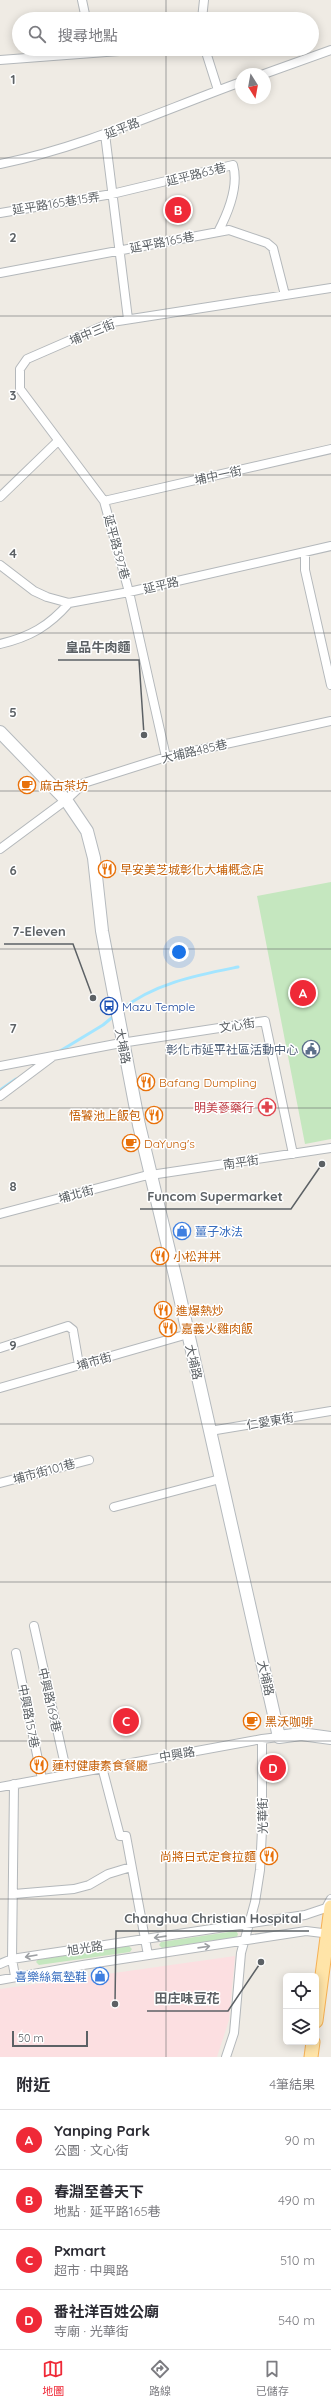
<!DOCTYPE html>
<html lang="zh-TW">
<meta charset="utf-8">
<style>
body{margin:0;font-family:Quicksand,"Noto Sans TC",sans-serif;background:#f7f7f7;color:#2b2b33}
.controls{position:absolute;right:12px;bottom:12px;display:grid;overflow:hidden;border-radius:6px;box-shadow:0 2px 10px #0003}
.controls button{width:36px;height:36px;display:grid;place-items:center;padding:0;border:0;border-bottom:1px solid #e1e1e2;background:#fff;color:#2b2b33;font:20px sans-serif}
.compass{position:absolute;left:235px;top:68px;width:36px;height:36px;border-radius:50%;background:#fff;box-shadow:0 2px 10px #0003;rotate:169deg}
.scale{position:absolute;left:12px;bottom:10px;width:76px;box-sizing:border-box;padding-left:4px;border:2px solid #5c6165;border-top:0;font-size:11px;line-height:14px;white-space:nowrap;color:#5c6165;-webkit-text-stroke:3px #fff;paint-order:stroke}
.you{position:absolute;left:179px;top:952px;width:14px;height:14px;margin:-10px;border:3px solid #fff;border-radius:50%;background:#1a73e8;box-shadow:0 0 0 6px #1a73e833}
.badge{display:grid;place-items:center;width:26px;height:26px;border-radius:50%;background:#ef2937;color:#fff;font-size:13px;font-weight:700}
.pin{position:absolute;translate:-50% -50%;border:2px solid #fff;box-shadow:0 1px 4px #0006}
.list{margin:0;padding:0;list-style:none}
h2{display:flex;justify-content:space-between;align-items:center;height:52px;margin:0;padding:0 16px;font-size:17px}
h2 small{font-size:13px;font-weight:400;color:#7c7c81}
.list li{display:grid;grid-template-columns:26px 1fr auto;gap:12px;align-items:center;box-sizing:border-box;height:60px;padding:0 16px;border-top:1px solid #e1e1e2}
.list b{display:block;font-size:15px;white-space:nowrap}
.list p{margin:0;font-size:13px;white-space:nowrap;color:#7c7c81}
.list em{font-size:13px;font-style:normal;color:#7c7c81}
.icon{flex:none;width:22px;height:22px;fill:none;stroke:currentColor;stroke-width:2;stroke-linecap:round;stroke-linejoin:round}
.map{position:relative;flex:none;width:331px;height:2057px;overflow:hidden}
.search{position:absolute;background:#fff;box-shadow:0 2px 10px #0003;left:12px;right:12px;top:12px;height:44px;display:flex;align-items:center;gap:10px;box-sizing:border-box;padding:0 14px;border-radius:22px;color:#7c7c81;font-size:15px}
.sheet{height:292px;background:#fff}
nav{display:flex;justify-content:space-around;align-items:center;box-sizing:border-box;height:56px;border-top:1px solid #e1e1e2;background:#fff;font-size:11px;color:#7c7c81}
nav a{display:grid;justify-items:center;gap:2px}
nav .on{color:#ef2937}
.map>svg:first-child{display:block}
</style>
<div class="map">
<svg width="331" height="2057" viewBox="0 0 331 2057">
<rect width="100%" height="100%" fill="#efebe4"/>
<path fill="#fcdfe1" d="M235,1956L229,2020L217,2057H0V1989Z"/>
<path fill="#c5e7bf" d="M331,882V1139L305,1144L257,896Z
M236,1931L238,1934L237,1937L162,1948L159,1945L161,1942Z
M129,1946L132,1949L130,1952L39,1965L36,1962L39,1958Z"/>
<g fill="none" stroke-linecap="round" stroke-linejoin="round">
<path stroke="#a3e5ff" stroke-width="3" d="M121,1010C154,983 198,975 238,967
M60,1051L103,1025L115,1015
M0,1090L16,1079"/>
<defs>
<path id="street" d="M82,0L86,19
M202,19L204,0
M205,49L218,90
M0,60L146,49
M264,74L331,50
M105,134L128,319
M0,164C84,147 161,111 241,82
M0,213L112,194L233,165C239,186 228,213 218,232
M0,273L229,230L267,243L273,248L285,295
M0,497L58,441
M104,501L20,389V369L27,359L112,322L331,288
M104,501L129,592L166,757
M104,501L331,449
M305,552V570L331,685
M0,565L34,591L47,597L69,603L129,592L331,546
M0,644C30,637 49,626 69,603
M0,849L66,800L84,783L166,757L331,721
M0,1066L121,1043L265,1021L293,1154
M0,1096L52,1057
M0,1214L144,1176L331,1148
M0,1348L68,1326L73,1330L79,1365
M0,1388L188,1334
M210,1431L331,1411
M0,1483L89,1460
M114,1507L220,1479
M34,1626L67,1774
M16,1653L42,1779
M102,1767L120,1836H126L148,1955
M14,1784L12,1959L15,1976
M0,1787L262,1739L279,1737
M14,1894L74,1889L89,1885L108,1874L131,1867
M0,1964L12,1959L38,1955L305,1915L326,1908L331,1899
M0,1980L83,1965L306,1931L331,1934
M226,2057L234,2033L241,1953L255,1902L260,1870L262,1830V1739"/>
<path id="secondary" d="M0,732L66,800L87,831L94,858L102,931L139,1125L177,1284L279,1737L301,1734L331,1738"/>
<path id="primary" d="M316,2021L331,1907
M311,2057L313,2042"/>
</defs>
<use href="#street" stroke="#b4b8bb" stroke-width="10"/>
<use href="#secondary" stroke="#b5babe" stroke-width="14"/>
<use href="#primary" stroke="#f6b155" stroke-width="15"/>
<use href="#street" stroke="#fff" stroke-width="8"/>
<use href="#secondary" stroke="#fff" stroke-width="12"/>
<use href="#primary" stroke="#ffe4a8" stroke-width="13"/>
</g>
<defs><path id="oneway-shaft" d="M-6 0H5M1.5-3L5.5 0L1.5 3" fill="none" stroke-width="1.6" stroke-linecap="round" stroke-linejoin="round"/></defs>
<g stroke="#9da0a3">
<use href="#oneway-shaft" transform="translate(160 1937) rotate(172)"/>
<use href="#oneway-shaft" transform="translate(204 1947) rotate(-8)"/>
<use href="#oneway-shaft" transform="translate(31 1956) rotate(170)"/>
</g>
<path fill="none" stroke="#5c6165" stroke-width="1" stroke-opacity="0.55" d="M166,0V19M166,49V2057M0,158H331M0,316H331M0,475H331M0,633H331M0,791H331M0,949H331M0,1108H331M0,1266H331M0,1424H331M0,1582H331M0,1741H331M0,1899H331"/>
<defs>
<symbol id="cafe-ring" viewBox="-11 -11 22 22"><circle r="9.5" fill="#fff" stroke="#e8710a" stroke-width="1.5"/><path d="M-5.5-4.5H6V0H3Q3 3.5 0 3.5H-2.5Q-5.5 3.5-5.5 0ZM3-3.2v2h1.7v-2ZM-6 4.5H4V6H-6Z" fill="#e8710a"/></symbol>
<symbol id="restaurant-ring" viewBox="-11 -11 22 22"><circle r="9.5" fill="#fff" stroke="#e8710a" stroke-width="1.5"/><path d="M-5-6h1v4h1v-4h1v4h1v-4h1v5L-1.5 .5V6h-2V.5L-5-1ZM5-6V6H3V1.5H1.5Q1.5-4 5-6Z" fill="#e8710a"/></symbol>
<symbol id="bus-ring" viewBox="-11 -11 22 22"><circle r="9.5" fill="#fff" stroke="#1a4fb4" stroke-width="1.5"/><path d="M-5-6H5V4H4V6H2V4H-2V6H-4V4H-5ZM-3.5-4V0h7V-4ZM-3.5 1.2v1.5H-2V1.2ZM2 1.2v1.5H3.5V1.2Z" fill="#1a4fb4"/></symbol>
<symbol id="civic-ring" viewBox="-11 -11 22 22"><circle r="9.5" fill="#fff" stroke="#5c6f8a" stroke-width="1.5"/><path d="M-.6-6.5H3V-4.5H.6V-3L4-1V1h2V6H-6V1h2V-1L-.6-3ZM-1.2 2.5V6h2.4V2.5Z" fill="#5c6f8a"/></symbol>
<symbol id="pharmacy-ring" viewBox="-11 -11 22 22"><circle r="9.5" fill="#fff" stroke="#e0444e" stroke-width="1.5"/><path d="M-2-6h4v4h4v4h-4v4h-4v-4h-4v-4h4Z" fill="#e0444e"/></symbol>
<symbol id="shop-ring" viewBox="-11 -11 22 22"><circle r="9.5" fill="#fff" stroke="#3f7fe0" stroke-width="1.5"/><path d="M-5-2.5h2.3a2.7 3.5 0 0 1 5.4 0H5L5.5 6h-11ZM-1.5-2.5h3a1.5 2.3 0 0 0-3 0Z" fill="#3f7fe0"/></symbol>
</defs>
<g fill-rule="evenodd">
<use href="#cafe-ring" x="17" y="775" width="20" height="20"/>
<use href="#restaurant-ring" x="97" y="859" width="20" height="20"/>
<use href="#bus-ring" x="99" y="996" width="20" height="20"/>
<use href="#civic-ring" x="301" y="1039" width="20" height="20"/>
<use href="#restaurant-ring" x="136" y="1072" width="20" height="20"/>
<use href="#pharmacy-ring" x="257" y="1097" width="20" height="20"/>
<use href="#restaurant-ring" x="144" y="1105" width="20" height="20"/>
<use href="#cafe-ring" x="121" y="1133" width="20" height="20"/>
<use href="#shop-ring" x="172" y="1221" width="20" height="20"/>
<use href="#restaurant-ring" x="150" y="1246" width="20" height="20"/>
<use href="#restaurant-ring" x="153" y="1300" width="20" height="20"/>
<use href="#restaurant-ring" x="158" y="1318" width="20" height="20"/>
<use href="#cafe-ring" x="242" y="1711" width="20" height="20"/>
<use href="#restaurant-ring" x="29" y="1755" width="20" height="20"/>
<use href="#restaurant-ring" x="259" y="1846" width="20" height="20"/>
<use href="#shop-ring" x="90" y="1966" width="20" height="20"/>
</g>
<g text-anchor="middle" dominant-baseline="central" stroke-width="3" stroke-linejoin="round" paint-order="stroke">
<g font-size="12" fill="#5c6165" stroke="#fff">
<text transform="translate(122 128) rotate(-21)">延平路</text>
<text transform="translate(196 174) rotate(-14)">延平路63巷</text>
<text transform="translate(56 203) rotate(-9)">延平路165巷15弄</text>
<text transform="translate(162 242) rotate(-11)">延平路165巷</text>
<text transform="translate(92 332) rotate(-22)">埔中三街</text>
<text transform="translate(218 475) rotate(-12)">埔中一街</text>
<text transform="translate(117 547) rotate(75)">延平路397巷</text>
<text transform="translate(161 585) rotate(-13)">延平路</text>
<text transform="translate(194 751) rotate(-13)">大埔路485巷</text>
<text transform="translate(237 1025) rotate(-9)">文心街</text>
<text transform="translate(123 1046) rotate(79)">大埔路</text>
<text transform="translate(241 1162) rotate(-8)">南平街</text>
<text transform="translate(76 1194) rotate(-15)">埔北街</text>
<text transform="translate(94 1361) rotate(-16)">埔市街</text>
<text transform="translate(194 1362) rotate(77)">大埔路</text>
<text transform="translate(270 1421) rotate(-10)">仁愛東街</text>
<text transform="translate(44 1471) rotate(-15)">埔市街101巷</text>
<text transform="translate(266 1678) rotate(77)">大埔路</text>
<text transform="translate(50 1700) rotate(77)">中興路169巷</text>
<text transform="translate(29 1716) rotate(79)">中興路157巷</text>
<text transform="translate(177 1754) rotate(-10)">中興路</text>
<text transform="translate(262 1816) rotate(-90)">光華街</text>
<text transform="translate(85 1948) rotate(-8)">旭光路</text>
</g>
<g font-size="12" fill="#c56008" stroke="#fff" text-anchor="start">
<text x="40" y="785">麻古茶坊</text>
<text x="120" y="869">早安美芝城彰化大埔概念店</text>
<text x="159" y="1082">Bafang Dumpling</text>
<text x="141" y="1115" text-anchor="end">悟饕池上飯包</text>
<text x="144" y="1143">DaYung's</text>
<text x="173" y="1256">小松丼丼</text>
<text x="176" y="1310">進爆熱炒</text>
<text x="181" y="1328">嘉義火雞肉飯</text>
<text x="265" y="1721">黑沃咖啡</text>
<text x="52" y="1765">蓮村健康素食餐廳</text>
<text x="256" y="1856" text-anchor="end">尚將日式定食拉麵</text>
</g>
<g font-size="12" fill="#164399" stroke="#fff" text-anchor="start">
<text x="122" y="1006">Mazu Temple</text>
</g>
<g font-size="12" fill="#4e5e75" stroke="#fff" text-anchor="end">
<text x="298" y="1049">彰化市延平社區活動中心</text>
</g>
<g font-size="12" fill="#be3a42" stroke="#fff" text-anchor="end">
<text x="254" y="1107">明美蔘藥行</text>
</g>
<g font-size="12" fill="#366cbe" stroke="#fff" text-anchor="start">
<text x="195" y="1231">薑子冰法</text>
<text x="87" y="1976" text-anchor="end">喜樂絲氣墊鞋</text>
</g>
</g>
<g font-size="13" text-anchor="middle" font-weight="bold" fill="#5c6165" stroke="#fff" stroke-width="3" stroke-linejoin="round" paint-order="stroke">
<text x="13" y="84">1</text>
<text x="13" y="242">2</text>
<text x="13" y="400">3</text>
<text x="13" y="558">4</text>
<text x="13" y="717">5</text>
<text x="13" y="875">6</text>
<text x="13" y="1033">7</text>
<text x="13" y="1191">8</text>
<text x="13" y="1350">9</text>
</g>
<path fill="none" stroke="#5c6165" stroke-width="1.5" d="M144 735L139 660H58M93 998L73 944H4M322 1164L291 1209H140M115 2004L116 1931H309M261 1962L228 2011H147"/>
<g fill="#5c6165" stroke="#fff" stroke-width="1.5">
<circle cx="144" cy="735" r="4"/>
<circle cx="93" cy="998" r="4"/>
<circle cx="322" cy="1164" r="4"/>
<circle cx="115" cy="2004" r="4"/>
<circle cx="261" cy="1962" r="4"/>
</g>
<g font-size="13" text-anchor="middle" font-weight="bold" fill="#5c6165" stroke="#fff" stroke-width="3" stroke-linejoin="round" paint-order="stroke">
<text x="98" y="652">皇品牛肉麵</text>
<text x="39" y="936">7-Eleven</text>
<text x="215" y="1201">Funcom Supermarket</text>
<text x="213" y="1923">Changhua Christian Hospital</text>
<text x="187" y="2003">田庄味豆花</text>
</g>
</svg>
<div class="controls">
<button><svg class="icon" aria-label="locate" viewBox="0 0 24 24"><circle cx="12" cy="12" r="6"/><path d="M12 2v4M12 18v4M2 12h4M18 12h4"/></svg></button>
<button><svg class="icon" aria-label="layers" viewBox="0 0 24 24"><path d="M12 4l9 5-9 5-9-5zM3 14l9 5 9-5"/></svg></button>
</div>
<svg class="compass" viewBox="-18 -18 36 36"><path d="M0-13l5 13h-10z" fill="#e53935"/><path d="M0 13l5-13h-10z" fill="#7c7c81"/></svg>
<div class="scale">50 m</div>
<div class="you"></div>
<div class="pin badge" style="left:303px;top:993px">A</div>
<div class="pin badge" style="left:178px;top:210px">B</div>
<div class="pin badge" style="left:126px;top:1721px">C</div>
<div class="pin badge" style="left:273px;top:1768px">D</div>
<div class="search"><svg class="icon" aria-label="search" viewBox="0 0 24 24"><circle cx="10" cy="10" r="6"/><path d="M15 15l6 6"/></svg>搜尋地點</div>
</div>
<section class="sheet">
<h2>附近<small>4筆結果</small></h2>
<ul class="list">
<li><span class="badge">A</span><div><b>Yanping Park</b><p>公園 · 文心街</p></div><em>90 m</em></li>
<li><span class="badge">B</span><div><b>春淵至善天下</b><p>地點 · 延平路165巷</p></div><em>490 m</em></li>
<li><span class="badge">C</span><div><b>Pxmart</b><p>超市 · 中興路</p></div><em>510 m</em></li>
<li><span class="badge">D</span><div><b>番社洋百姓公廟</b><p>寺廟 · 光華街</p></div><em>540 m</em></li>
</ul>
</section>
<nav>
<a class="on"><svg class="icon" aria-label="map" viewBox="0 0 24 24"><path d="M3 6l6-2 6 2 6-2v14l-6 2-6-2-6 2zM9 4v14M15 6v14"/></svg>地圖</a>
<a><svg class="icon" aria-label="directions" viewBox="0 0 24 24"><path d="M12 3l9 9-9 9-9-9zM9 14v-3h6M13 9l2 2-2 2"/></svg>路線</a>
<a><svg class="icon" aria-label="saved" viewBox="0 0 24 24"><path d="M7 4h10v16l-5-4-5 4z"/></svg>已儲存</a>
</nav>
